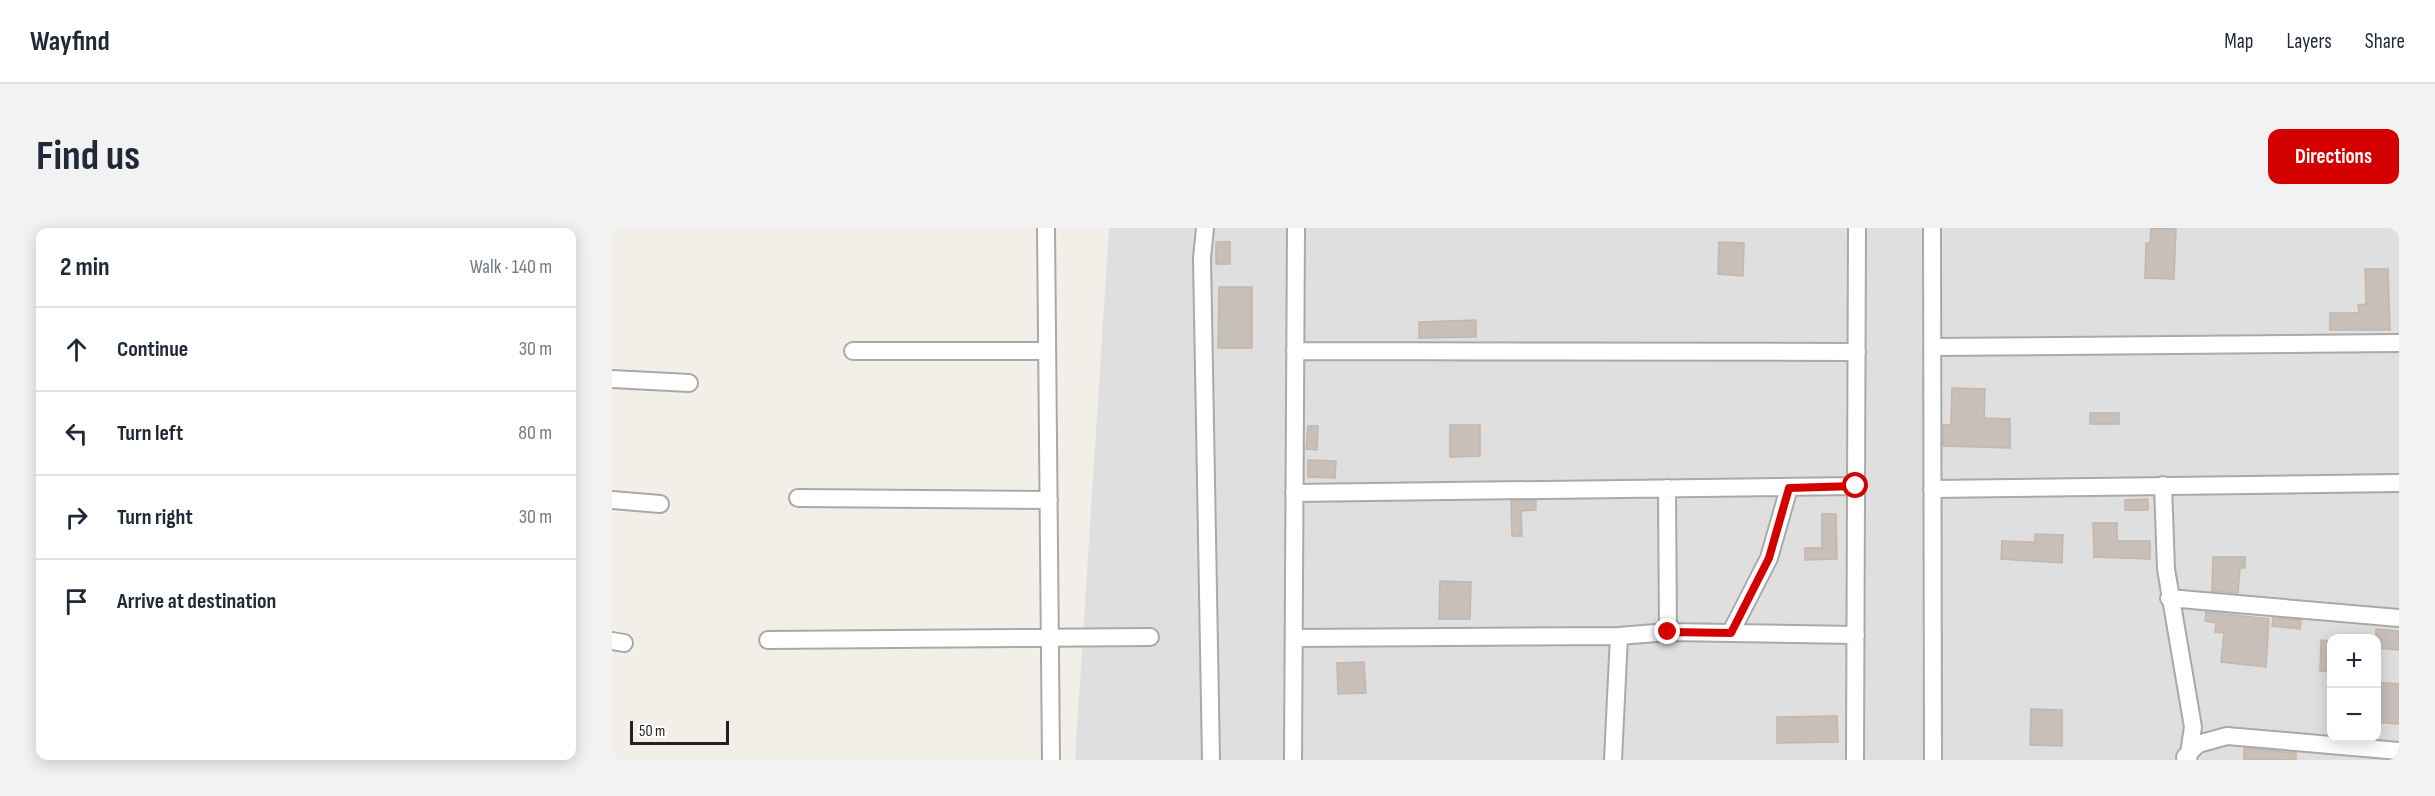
<!DOCTYPE html>
<meta charset="utf-8">
<style>
body{margin:0;font-family:"Sofia Sans Condensed",sans-serif;background:#f2f2f3;color:#1f2937}
.controls{position:absolute;right:18px;bottom:18px;display:grid;overflow:hidden;border-radius:12px;box-shadow:0 3px 15px #0003}
.controls button{width:54px;height:54px;display:grid;place-items:center;padding:0;border:0;border-bottom:2px solid #e0e1e3;background:#fff;color:#1f2937;font:30px sans-serif}
.scale{position:absolute;left:18px;bottom:15px;width:99px;box-sizing:border-box;padding-left:6px;border:3px solid #222;border-top:0;font-size:16px;line-height:21px;white-space:nowrap;color:#222;-webkit-text-stroke:4px #fff;paint-order:stroke}
.stop{position:absolute;width:18px;height:18px;margin:-14px;border:4px solid #d40000;border-radius:50%;background:#fff}
.stop.end{background:#d40000;border-color:#fff;box-shadow:0 2px 6px #0008}
.list{margin:0;padding:0;list-style:none}
h2{display:flex;justify-content:space-between;align-items:center;height:78px;margin:0;padding:0 24px;font-size:26px}
h2 small{font-size:20px;font-weight:400;color:#747a83}
.list li{display:grid;grid-template-columns:39px 1fr auto;gap:18px;align-items:center;box-sizing:border-box;height:84px;padding:0 24px;border-top:2px solid #e0e1e3}
.list b{display:block;font-size:22px;white-space:nowrap}
.list em{font-size:20px;font-style:normal;color:#747a83}
.icon{flex:none;width:33px;height:33px;fill:none;stroke:currentColor;stroke-width:2;stroke-linecap:round;stroke-linejoin:round}
.map{position:relative;flex:none;width:1787px;height:532px;overflow:hidden;border-radius:12px}
header{display:flex;align-items:center;gap:36px;box-sizing:border-box;height:84px;padding:0 30px;background:#fff;border-bottom:2px solid #e0e1e3}
header strong{font-size:28px}
nav{display:flex;gap:33px;margin-inline-start:auto;font-size:21px}
.intro{display:flex;align-items:center;justify-content:space-between;box-sizing:border-box;height:144px;padding:0 36px}
h1{margin:0;font-size:42px}
.button{padding:15px 27px;border-radius:12px;background:#d40000;color:#fff;font-size:21px;font-weight:700}
main{display:flex;gap:36px;padding:0 36px}
aside{flex:1;background:#fff;border-radius:12px;box-shadow:0 3px 15px #0003}
.map>svg:first-child{display:block}
</style>
<header>
<strong>Wayfind</strong>
<nav><a>Map</a><a>Layers</a><a>Share</a></nav>
</header>
<div class="intro"><h1>Find us</h1><a class="button">Directions</a></div>
<main>
<aside>
<h2>2 min<small>Walk · 140 m</small></h2>
<ul class="list">
<li><svg class="icon" aria-label="ahead" viewBox="0 0 24 24"><path d="M12 20V5M6 11l6-6 6 6"/></svg><div><b>Continue</b></div><em>30 m</em></li>
<li><svg class="icon" aria-label="left" viewBox="0 0 24 24"><path d="M17 20v-9H6M10 6l-5 5 5 5"/></svg><div><b>Turn left</b></div><em>80 m</em></li>
<li><svg class="icon" aria-label="right" viewBox="0 0 24 24"><path d="M7 20v-9h11M14 6l5 5-5 5"/></svg><div><b>Turn right</b></div><em>30 m</em></li>
<li><svg class="icon" aria-label="arrive" viewBox="0 0 24 24"><path d="M6 21V4h12l-3 4 3 4H6"/></svg><div><b>Arrive at destination</b></div></li>
</ul>
</aside>
<div class="map">
<svg width="1787" height="532" viewBox="0 0 1787 532">
<rect width="100%" height="100%" fill="#f2efe9"/>
<path fill="#e0dfdf" fill-rule="evenodd" d="M497,0H1787V532H463ZM1720,410H1764V509H1720Z"/>
<path fill="#c7bfb8" stroke="#c4b6ab" stroke-width="1.5" d="M1539,0H1564L1562,51L1533,50L1534,15H1538Z
M604,14H618V36H604Z
M1107,14L1132,15L1131,48L1106,46Z
M1753,41H1776L1778,102H1718V85H1747L1746,77L1754,76Z
M607,59H640V120H606Z
M864,92V109L807,110V94Z
M1340,160L1373,161L1372,190L1398,191V220L1331,218V197H1339Z
M1478,185H1507V196H1478Z
M838,197H868V228L838,229Z
M696,198H706L705,222L694,221Z
M696,232L724,233L723,250L696,249Z
M1536,271V282H1513V272Z
M924,272V282L909,283L910,308H900L899,273Z
M1210,286H1224L1225,331L1193,332V320H1210Z
M1481,295H1505V313H1538V331L1482,329Z
M1423,306L1451,307L1450,335L1389,331L1390,313L1423,314Z
M1601,329H1633V340H1628L1626,365L1600,363Z
M828,353L859,354L858,391H827Z
M1594,384L1657,391L1654,439L1609,434L1612,405L1603,404L1604,395L1593,393Z
M1661,390L1689,392L1688,401L1660,398Z
M1764,401L1787,403V422L1764,420Z
M1709,412L1719,413V444L1708,443Z
M752,434L754,465L726,466L725,435Z
M1764,454L1787,456V496L1764,494Z
M1419,481L1450,482V518L1418,517Z
M1225,488L1226,514L1165,515V489Z
M1632,520L1684,525V532H1632Z"/>
<g fill="none" stroke-linecap="round" stroke-linejoin="round">
<defs>
<path id="minor" d="M434,0L439,532
M593,0L590,30L599,532
M1320,0L1321,532
M1320,119L1787,115
M241,123H435
M683,123L1245,124
M0,151L77,155
M1551,257L1554,341L1581,499L1576,532
M1320,261L1787,255
M682,265L1244,258
M186,270L437,272
M0,272L48,276
M1557,370L1787,390
M1056,404L1244,407
M1119,404L1157,330L1177,260
M682,410L1007,408
M156,412L538,409
M0,413L12,415
M1573,529L1586,516L1615,508L1787,523
M681,532L684,0
M1001,532L1007,408L1056,404L1055,260
M1243,532L1245,0"/>
</defs>
<use href="#minor" stroke="#a9a9a9" stroke-width="20"/>
<use href="#minor" stroke="#fff" stroke-width="16"/>
</g>
<g fill="none" stroke-linecap="round" stroke-linejoin="round">
<path stroke="#d40000" stroke-width="8" d="M1056,404L1119,405L1157,330L1177,260L1244,258"/>
</g>
</svg>
<div class="controls">
<button>+</button>
<button>−</button>
</div>
<div class="scale">50 m</div>
<div class="stop" style="left:1244px;top:258px"></div>
<div class="stop end" style="left:1056px;top:404px"></div>
</div>
</main>
